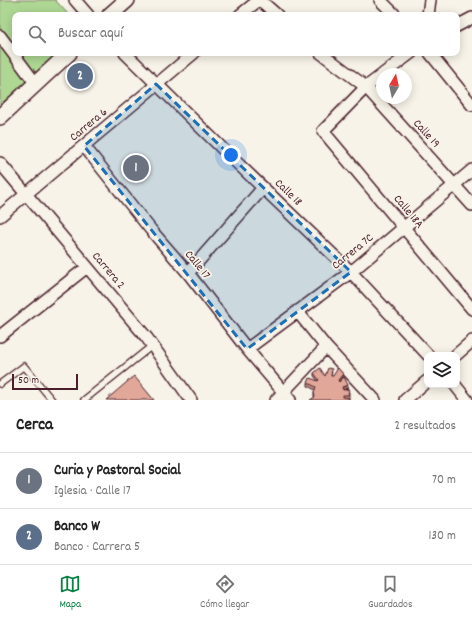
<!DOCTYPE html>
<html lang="es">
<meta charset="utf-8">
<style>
body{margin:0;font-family:Dekko,sans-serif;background:#f2f2f2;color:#222}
.controls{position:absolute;right:12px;bottom:12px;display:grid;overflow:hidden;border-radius:8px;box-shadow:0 2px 10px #0003}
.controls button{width:36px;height:36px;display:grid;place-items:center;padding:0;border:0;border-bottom:1px solid #e0e0e0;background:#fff;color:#222;font:20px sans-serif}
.compass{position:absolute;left:376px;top:68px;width:36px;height:36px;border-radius:50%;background:#fff;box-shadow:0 2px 10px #0003;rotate:9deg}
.scale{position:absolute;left:12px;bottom:10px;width:66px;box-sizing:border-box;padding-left:4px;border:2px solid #4a1f2b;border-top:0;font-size:11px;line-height:14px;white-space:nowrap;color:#4a1f2b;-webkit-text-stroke:3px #f7f3e8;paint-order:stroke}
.you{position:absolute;left:231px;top:155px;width:14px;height:14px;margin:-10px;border:3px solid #fff;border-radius:50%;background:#1a73e8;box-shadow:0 0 0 6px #1a73e833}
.badge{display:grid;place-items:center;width:26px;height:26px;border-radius:50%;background:#0b8043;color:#fff;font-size:13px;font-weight:700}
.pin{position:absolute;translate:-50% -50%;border:2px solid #fff;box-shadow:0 1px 4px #0006}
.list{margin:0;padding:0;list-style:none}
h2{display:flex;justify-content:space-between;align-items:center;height:52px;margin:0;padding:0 16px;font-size:17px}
h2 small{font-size:13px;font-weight:400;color:#767676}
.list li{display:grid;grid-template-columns:26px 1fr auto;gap:12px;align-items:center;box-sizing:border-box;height:56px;padding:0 16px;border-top:1px solid #e0e0e0}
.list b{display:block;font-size:15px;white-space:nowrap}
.list p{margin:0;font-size:13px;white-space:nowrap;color:#767676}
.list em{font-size:13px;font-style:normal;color:#767676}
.icon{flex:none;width:22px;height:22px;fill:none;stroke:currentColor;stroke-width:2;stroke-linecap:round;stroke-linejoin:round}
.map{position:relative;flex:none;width:472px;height:400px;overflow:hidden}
.search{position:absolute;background:#fff;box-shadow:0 2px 10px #0003;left:12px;right:12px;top:12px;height:44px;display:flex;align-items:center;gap:10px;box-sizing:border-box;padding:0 14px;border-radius:8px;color:#767676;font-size:15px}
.sheet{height:164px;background:#fff}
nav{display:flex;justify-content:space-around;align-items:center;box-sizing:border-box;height:56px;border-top:1px solid #e0e0e0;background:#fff;font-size:11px;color:#767676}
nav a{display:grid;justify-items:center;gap:2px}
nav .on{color:#0b8043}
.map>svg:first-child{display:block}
</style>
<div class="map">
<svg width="472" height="400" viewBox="0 0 472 400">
<rect width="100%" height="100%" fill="#f7f3e8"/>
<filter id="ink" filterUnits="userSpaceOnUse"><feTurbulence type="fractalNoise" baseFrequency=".025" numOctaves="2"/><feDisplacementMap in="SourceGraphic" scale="8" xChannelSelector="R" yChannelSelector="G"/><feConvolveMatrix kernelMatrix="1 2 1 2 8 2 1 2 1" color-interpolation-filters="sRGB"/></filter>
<g filter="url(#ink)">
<path fill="#aed794" stroke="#7c7b60" d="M0,0H55L69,15H15V53H62L0,109Z"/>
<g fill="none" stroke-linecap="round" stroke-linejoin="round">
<defs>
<path id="lane" d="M0,384L24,366L52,400
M84,400L153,345"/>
<path id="street" d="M75,0L88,15
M260,0L277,15
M380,0L395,15
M240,15L259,0
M428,15L430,0
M457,26L472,18
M0,36L36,84
M125,53L232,158L351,272L428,355
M321,53L366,87L472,205
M430,53L472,105
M383,74L411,53
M382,75L366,87L323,131L472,309
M84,146L151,230L188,273L247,349L290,400
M0,163L147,338L191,400
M0,216L194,53
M188,273L263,188
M297,311L326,347L375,400
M0,336L87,267
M247,349L351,272L472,170
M456,355L472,341
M455,385L467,400
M276,400L326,347
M405,400L427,381"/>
<path id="secondary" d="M110,15L127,0
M0,117L69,53"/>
</defs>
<use href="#lane" stroke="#4a1f2b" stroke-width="8"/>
<use href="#street" stroke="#4a1f2b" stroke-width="14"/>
<use href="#secondary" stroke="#4a1f2b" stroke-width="18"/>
<use href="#lane" stroke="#f7f3e8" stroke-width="5.5"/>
<use href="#street" stroke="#f7f3e8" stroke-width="11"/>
<use href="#secondary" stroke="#f7f3e8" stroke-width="15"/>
</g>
<path fill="#c29084" stroke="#4a1f2b" d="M332,372L331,376L343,377L339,382L348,388L344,390L349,392V400L314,397V392L315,390L308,386V383L318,381L314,376V373L325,376Z"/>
<path fill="#9e766b" stroke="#4a1f2b" d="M343,374V377L338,383V380Z
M348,385V388L342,390V387Z"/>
<path fill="#e1a899" stroke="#4a1f2b" d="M320,368L325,376L328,368L332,369L331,376H333L338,368L343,374L338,380L339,382L344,377L348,385L342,387L343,390L349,389L348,395H343V397L349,398L348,400H310L315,397L314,392L316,387L308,383L310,378L318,381L319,380L314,373Z
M134,376L154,400H106Z"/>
</g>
<path fill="#1f6fb2" fill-opacity="0.2" stroke="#1f6fb2" stroke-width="3" stroke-dasharray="8 5" stroke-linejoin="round" d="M156,84L351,272L247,349L84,146Z"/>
<g text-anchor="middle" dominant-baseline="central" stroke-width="3.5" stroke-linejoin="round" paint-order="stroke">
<g font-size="12" fill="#4a1f2b" stroke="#f7f3e8">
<text transform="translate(89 125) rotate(-40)">Carrera 6</text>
<text transform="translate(426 134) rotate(48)">Calle 19</text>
<text transform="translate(288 193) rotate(44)">Calle 18</text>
<text transform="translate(408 212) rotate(50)">Calle 18A</text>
<text transform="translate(353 252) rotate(-39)">Carrera 7C</text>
<text transform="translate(197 265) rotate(51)">Calle 17</text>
<text transform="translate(108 271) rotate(50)">Carrera 2</text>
</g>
</g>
</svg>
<div class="controls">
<button><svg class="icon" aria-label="layers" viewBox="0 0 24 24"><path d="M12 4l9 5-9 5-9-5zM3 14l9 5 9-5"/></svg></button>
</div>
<svg class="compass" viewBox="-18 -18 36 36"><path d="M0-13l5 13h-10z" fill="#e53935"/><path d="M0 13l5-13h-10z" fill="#767676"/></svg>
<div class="scale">50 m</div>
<div class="you"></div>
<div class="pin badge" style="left:136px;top:168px;background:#6b7280">1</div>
<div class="pin badge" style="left:80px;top:76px;background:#5c6f8a">2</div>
<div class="search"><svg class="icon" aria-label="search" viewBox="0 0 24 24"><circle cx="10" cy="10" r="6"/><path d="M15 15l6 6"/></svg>Buscar aquí</div>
</div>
<section class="sheet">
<h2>Cerca<small>2 resultados</small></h2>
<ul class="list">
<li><span class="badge" style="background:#6b7280">1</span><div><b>Curia y Pastoral Social</b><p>Iglesia · Calle 17</p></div><em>70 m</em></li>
<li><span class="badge" style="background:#5c6f8a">2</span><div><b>Banco W</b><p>Banco · Carrera 5</p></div><em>130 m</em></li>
</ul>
</section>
<nav>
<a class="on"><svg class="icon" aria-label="map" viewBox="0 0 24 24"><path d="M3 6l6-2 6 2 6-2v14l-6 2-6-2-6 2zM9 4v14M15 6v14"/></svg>Mapa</a>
<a><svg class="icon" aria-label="directions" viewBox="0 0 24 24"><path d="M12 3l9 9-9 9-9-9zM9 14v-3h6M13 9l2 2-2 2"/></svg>Cómo llegar</a>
<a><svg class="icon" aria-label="saved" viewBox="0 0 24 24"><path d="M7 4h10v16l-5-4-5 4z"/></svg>Guardados</a>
</nav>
